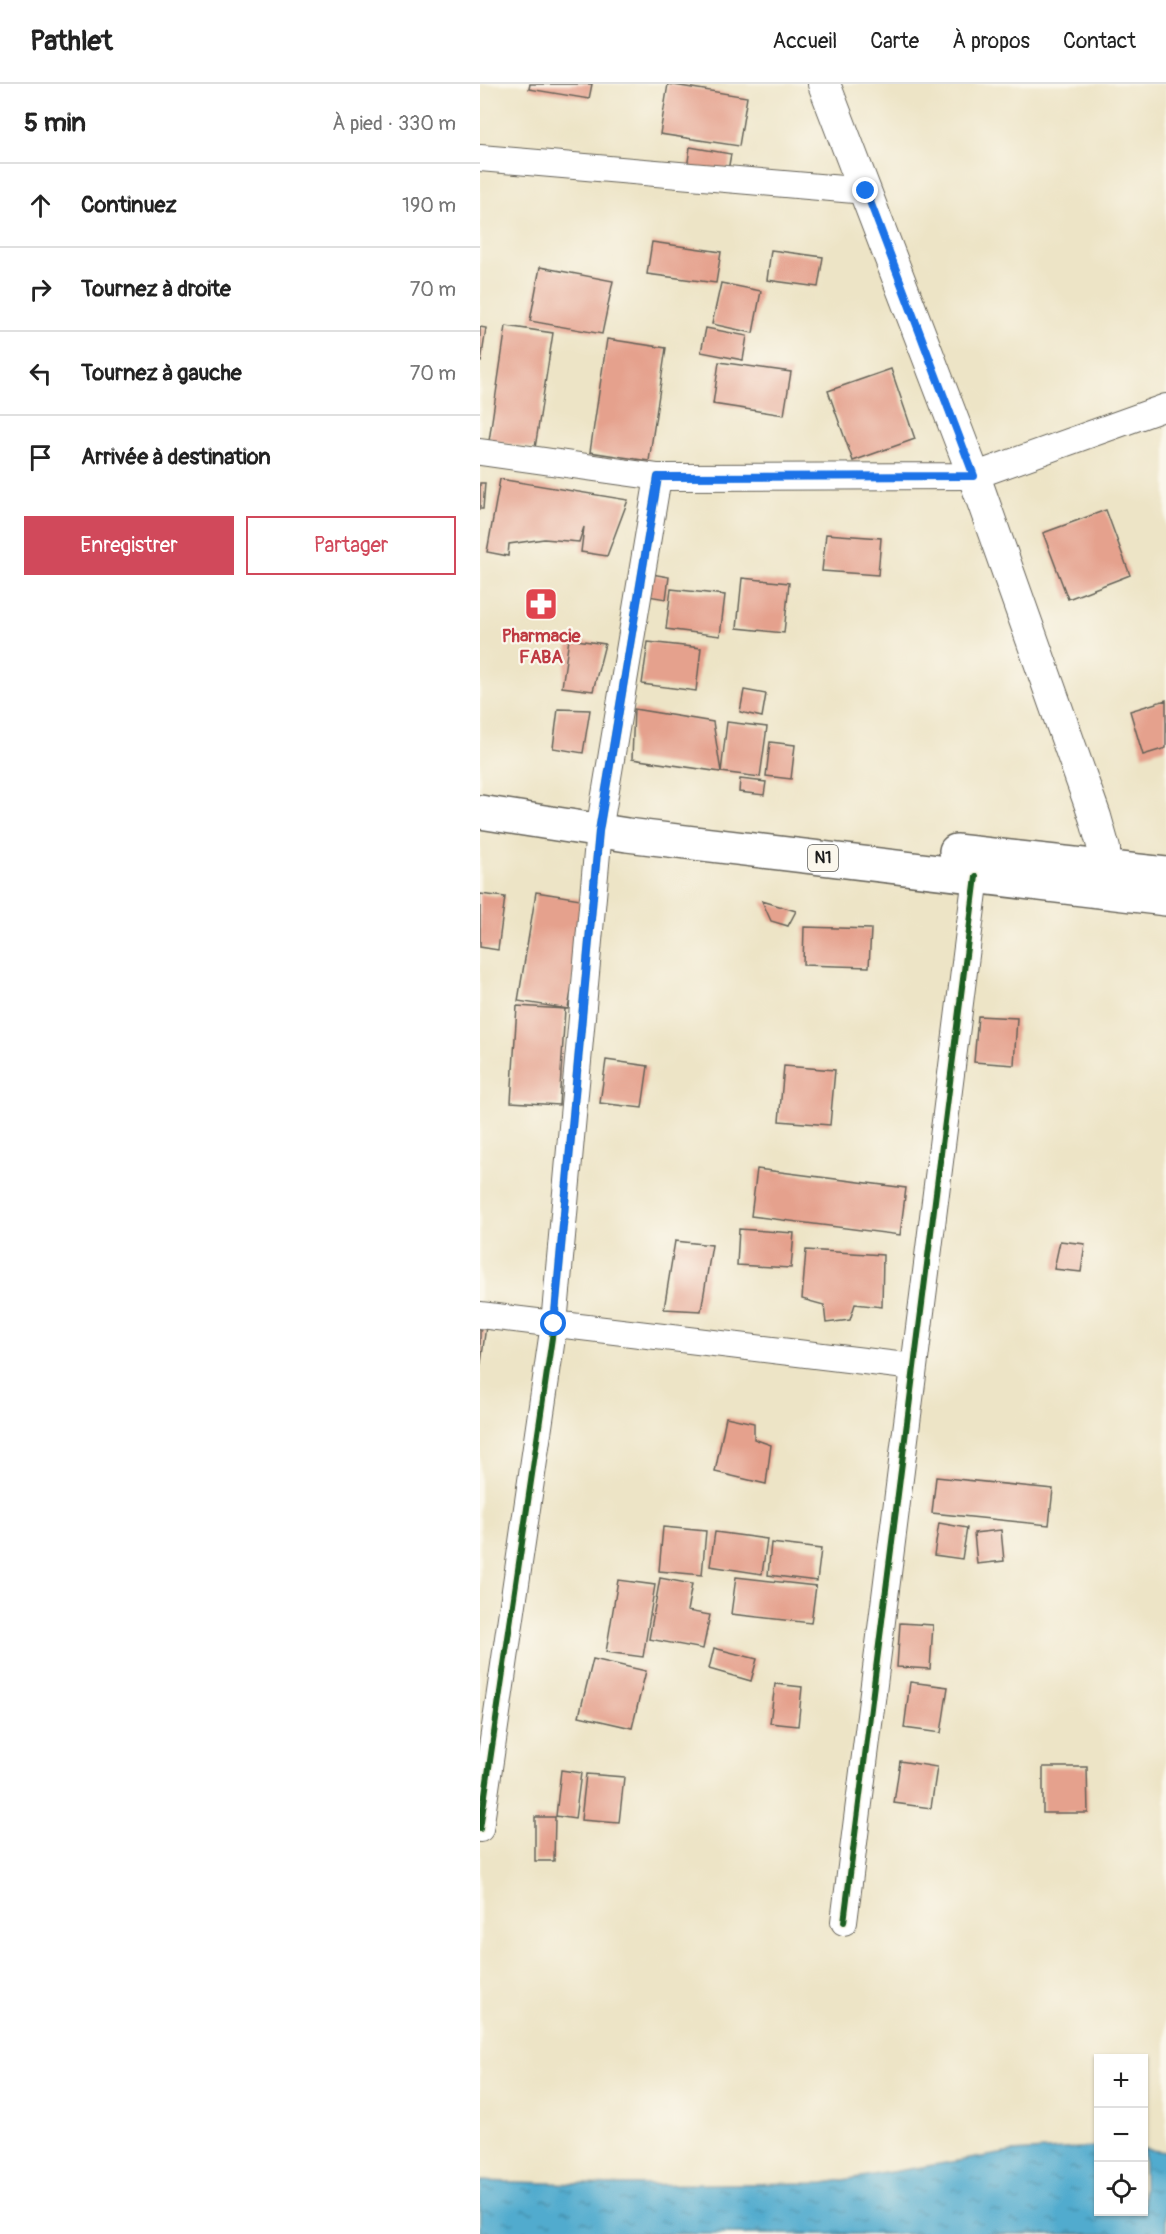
<!DOCTYPE html>
<html lang="fr">
<meta charset="utf-8">
<style>
body{margin:0;font-family:Pangolin,sans-serif;background:#f2f2f2;color:#222}
.controls{position:absolute;right:18px;bottom:18px;display:grid;overflow:hidden;border-radius:0px;box-shadow:0 2px 4px #0004}
.controls button{width:54px;height:54px;display:grid;place-items:center;padding:0;border:0;border-bottom:2px solid #e0e0e0;background:#fff;color:#222;font:30px sans-serif}
.stop{position:absolute;width:18px;height:18px;margin:-14px;border:4px solid #1a73e8;border-radius:50%;background:#fff}
.stop.end{background:#1a73e8;border-color:#fff;box-shadow:0 2px 6px #0008}
.list{margin:0;padding:0;list-style:none}
h2{display:flex;justify-content:space-between;align-items:center;height:78px;margin:0;padding:0 24px;font-size:26px}
h2 small{font-size:20px;font-weight:400;color:#767676}
.list li{display:grid;grid-template-columns:39px 1fr auto;gap:18px;align-items:center;box-sizing:border-box;height:84px;padding:0 24px;border-top:2px solid #e0e0e0}
.list b{display:block;font-size:22px;white-space:nowrap}
.list em{font-size:20px;font-style:normal;color:#767676}
.actions{display:flex;gap:12px;padding:18px 24px}
.actions a{flex:1;padding:14px 0;border:2px solid #d1495b;border-radius:0px;text-align:center;font-size:21px;color:#d1495b}
.actions .main{background:#d1495b;color:#fff}
.icon{flex:none;width:33px;height:33px;fill:none;stroke:currentColor;stroke-width:2;stroke-linecap:round;stroke-linejoin:round}
.map{position:relative;flex:none;width:686px;height:2150px;overflow:hidden}
header{display:flex;align-items:center;gap:36px;box-sizing:border-box;height:84px;padding:0 30px;background:#fff;border-bottom:2px solid #e0e0e0}
header strong{font-size:28px}
nav{display:flex;gap:33px;margin-inline-start:auto;font-size:21px}
main{display:flex}
aside{flex:1;background:#fff}
.map>svg:first-child{display:block}
</style>
<header>
<strong>Pathlet</strong>
<nav><a>Accueil</a><a>Carte</a><a>À propos</a><a>Contact</a></nav>
</header>
<main>
<aside>
<h2>5 min<small>À pied · 330 m</small></h2>
<ul class="list">
<li><svg class="icon" aria-label="ahead" viewBox="0 0 24 24"><path d="M12 20V5M6 11l6-6 6 6"/></svg><div><b>Continuez</b></div><em>190 m</em></li>
<li><svg class="icon" aria-label="right" viewBox="0 0 24 24"><path d="M7 20v-9h11M14 6l5 5-5 5"/></svg><div><b>Tournez à droite</b></div><em>70 m</em></li>
<li><svg class="icon" aria-label="left" viewBox="0 0 24 24"><path d="M17 20v-9H6M10 6l-5 5 5 5"/></svg><div><b>Tournez à gauche</b></div><em>70 m</em></li>
<li><svg class="icon" aria-label="arrive" viewBox="0 0 24 24"><path d="M6 21V4h12l-3 4 3 4H6"/></svg><div><b>Arrivée à destination</b></div></li>
</ul>
<div class="actions"><a class="main">Enregistrer</a><a>Partager</a></div>
</aside>
<div class="map">
<svg width="686" height="2150" viewBox="0 0 686 2150">
<defs>
<pattern id="water-ripples" width="26" height="14" patternUnits="userSpaceOnUse" patternTransform="scale(1.5)"><rect width="26" height="14" fill="#51abce"/><path d="M2 4q2-2 4 0t4 0M15 11q2-2 4 0t4 0" fill="none" stroke="#428aa6"/></pattern>
</defs>
<rect width="100%" height="100%" fill="#fbf7ec"/>
<filter id="ink" filterUnits="userSpaceOnUse"><feTurbulence type="fractalNoise" baseFrequency=".0167" numOctaves="2"/><feDisplacementMap in="SourceGraphic" scale="12" xChannelSelector="R" yChannelSelector="G"/><feConvolveMatrix kernelMatrix="1 2 1 2 8 2 1 2 1" color-interpolation-filters="sRGB"/></filter>
<filter id="wash" filterUnits="userSpaceOnUse"><feTurbulence type="fractalNoise" baseFrequency=".008" numOctaves="4" result="noise"/><feDisplacementMap in="SourceGraphic" scale="24" xChannelSelector="R" yChannelSelector="G"/><feGaussianBlur stdDeviation="1.35" result="paint"/><feColorMatrix in="noise" values="0 0 0 0 0 0 0 0 0 0 0 0 0 0 0 0 0 1.4 0 .05"/><feComposite in="paint" operator="in"/></filter>
<g filter="url(#wash)">
<rect width="100%" height="100%" fill="#ede4c6"/>
<path fill="url(#water-ripples)" stroke="#366475" stroke-width="1.5" d="M618,2063V2128H664V2065L686,2068V2150H0V2097L135,2101L345,2099L532,2068Z"/>
<g id="blocks">
<path fill="#e5a18d" d="M50,0H112L109,15L49,5Z
M188,0L267,13L259,62L180,50Z
M210,63L251,70L247,92L207,85Z
M172,158L241,168L236,199L167,190Z
M291,166L343,173L338,203L287,196Z
M60,183L133,197L122,250L50,237Z
M241,199L281,207L273,249L232,240Z
M26,242L73,249L55,364L9,357Z
M0,243L6,244L1,278H0Z
M226,244L267,252L263,276L221,268Z
M127,255L186,264L169,377L110,368Z
M239,278L311,288L304,331L233,320Z
M411,285L435,355L373,377L348,307Z
M20,395L148,416L127,472L101,468L104,443L99,458L64,455L29,460L28,472L7,468Z
M0,399H5L3,425H0Z
M626,426L650,491L588,515L563,449Z
M346,450L401,454L398,491L342,487Z
M166,489L189,493L186,515L162,511Z
M262,494L309,499L304,549L257,544Z
M191,505L245,511L240,552L186,545Z
M89,555L125,560L113,607L82,603Z
M168,558L221,564L216,607L162,600Z
M264,606L286,610L282,633L260,628Z
M686,616V664L663,671L650,627Z
M78,625L110,626L103,669L73,664Z
M154,625L233,638L241,688L152,675Z
M247,638L287,643L280,693L241,688Z
M290,658L315,661L311,695L286,692Z
M260,695L286,698L284,711L259,708Z
M56,808L107,816L88,925L38,917Z
M0,810L25,813L18,866L0,863Z
M282,817L316,827L308,842L291,837Z
M324,843L391,845L389,883L323,881Z
M37,922L85,925L79,1021L31,1018Z
M498,932L537,934L534,981L494,978Z
M126,976L168,982L162,1024L120,1019Z
M304,982L355,986L350,1041L299,1037Z
M277,1085L426,1104L420,1151L271,1132Z
M259,1145L314,1149L311,1184L257,1181Z
M195,1157L232,1161L221,1227L184,1225Z
M580,1157L605,1160L601,1188L574,1185Z
M326,1166L403,1171L402,1223L375,1220L370,1236L346,1239L344,1221L322,1215Z
M0,1242H6L1,1279L0,1278Z
M246,1333L274,1339V1355L291,1361L286,1400L235,1388Z
M456,1393L573,1405L569,1441L452,1429Z
M459,1439L487,1444L482,1475L454,1471Z
M183,1443L226,1447L222,1491L179,1487Z
M521,1446L524,1477L497,1480L494,1449Z
M235,1448L287,1455L282,1490L230,1482Z
M291,1459L341,1465L337,1497L288,1491Z
M256,1493L336,1502L331,1539L251,1530Z
M180,1494L212,1500L207,1527L230,1531L223,1565L169,1555Z
M138,1496L175,1501L163,1573L126,1568Z
M420,1539L453,1541L450,1585L417,1583Z
M234,1564L277,1575L271,1597L229,1585Z
M113,1575L166,1587L152,1644L99,1632Z
M430,1598L468,1603L461,1649L424,1644Z
M295,1600L322,1603L318,1642L290,1639Z
M420,1677L457,1683L451,1724L414,1719Z
M563,1683H607L608,1729H563Z
M81,1686L101,1689L95,1735L76,1732Z
M106,1690L144,1693L139,1739L101,1736Z
M55,1733H75L74,1777H55Z"/>
</g>
</g>
<g filter="url(#ink)">
<use href="#blocks" fill-opacity="0" stroke="#656258" stroke-width="1.5"/>
<g fill="none" stroke-linecap="round" stroke-linejoin="round">
<defs>
<path id="minor" d="M0,74L386,107
M0,368L178,393L494,392L686,323
M0,1231L434,1283
M0,1745L74,1240L119,747L178,393
M364,1838L496,792"/>
<path id="tertiary" d="M344,0L494,392L615,733L624,765V807"/>
<path id="primary" d="M0,728L147,751L686,815
M476,767L686,790"/>
</defs>
<use href="#minor" stroke="#656258" stroke-width="28"/>
<use href="#tertiary" stroke="#656258" stroke-width="34"/>
<use href="#primary" stroke="#656258" stroke-width="36"/>
<use href="#minor" stroke="#fff" stroke-width="26"/>
<use href="#tertiary" stroke="#fff" stroke-width="32"/>
<use href="#primary" stroke="#fff" stroke-width="33"/>
<defs>
<path id="cycleway" d="M0,1745L74,1240L119,747L178,393
M364,1838L496,792"/>
</defs>
<use href="#cycleway" stroke="#fbf7ec" stroke-width="10"/>
<use href="#cycleway" stroke="#1b5e20" stroke-width="6"/>
</g>
</g>
<g fill="none" stroke-linecap="round" stroke-linejoin="round" filter="url(#ink)">
<path stroke="#1a73e8" stroke-width="8" d="M74,1240L119,747L178,393L494,392L386,107"/>
</g>
<defs>
<symbol id="pharmacy-square" viewBox="-11 -11 22 22"><rect x="-9" y="-9" width="18" height="18" rx="4" fill="#e0444e" stroke="#fbf7ec"/><path d="M-2-6h4v4h4v4h-4v4h-4v-4h-4v-4h4Z" fill="#fff"/></symbol>
</defs>
<g fill-rule="evenodd">
<use href="#pharmacy-square" x="42" y="501" width="38" height="38"/>
</g>
<g text-anchor="middle" dominant-baseline="central" stroke-width="4.5" stroke-linejoin="round" paint-order="stroke">
<rect fill="#fbf7ec" stroke="#5f5e5a" stroke-width="1.5" x="328" y="761" width="30" height="26" rx="4.5"/>
<g font-size="16" font-weight="bold" fill="#1c1c1c">
<text x="343" y="774">N1</text>
</g>
<g font-size="18" font-weight="bold" fill="#be3a42" stroke="#fbf7ec">
<text x="61" y="552">Pharmacie<tspan x="61" dy="21">FABA</tspan></text>
</g>
</g>
</svg>
<div class="controls">
<button>+</button>
<button>−</button>
<button><svg class="icon" aria-label="locate" viewBox="0 0 24 24"><circle cx="12" cy="12" r="6"/><path d="M12 2v4M12 18v4M2 12h4M18 12h4"/></svg></button>
</div>
<div class="stop" style="left:74px;top:1240px"></div>
<div class="stop end" style="left:386px;top:107px"></div>
</div>
</main>
